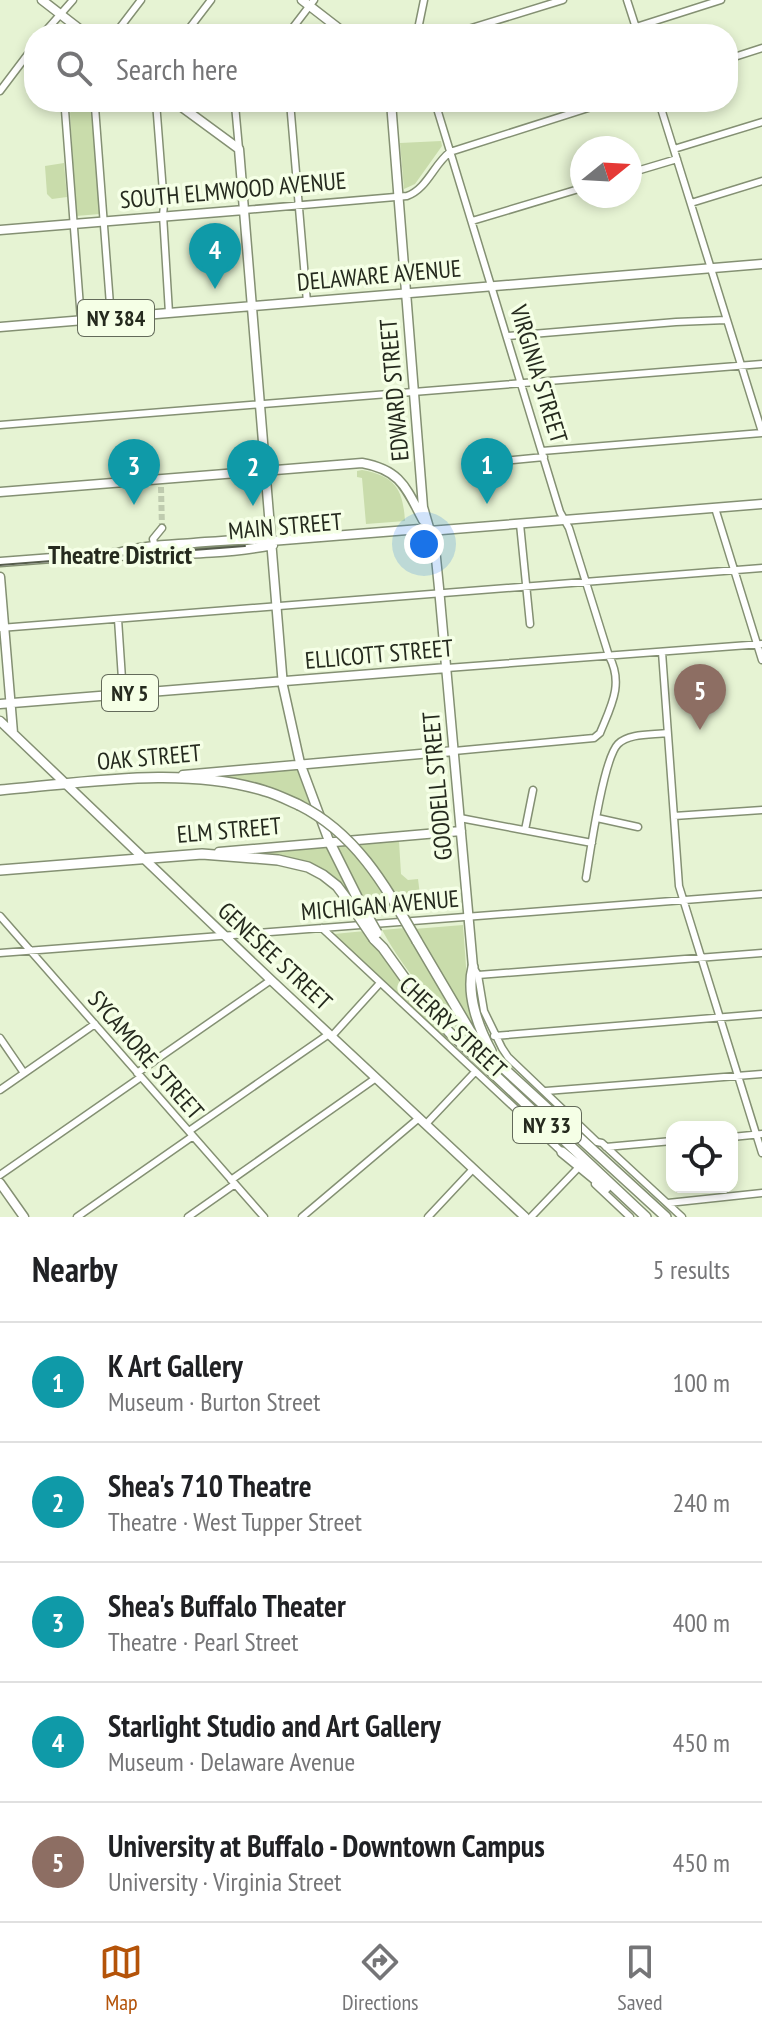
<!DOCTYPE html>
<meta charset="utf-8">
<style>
body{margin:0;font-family:"PT Sans Narrow",sans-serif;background:#f6f6f6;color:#202124}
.controls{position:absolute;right:24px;bottom:24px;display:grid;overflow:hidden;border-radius:16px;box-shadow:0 4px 12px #0003}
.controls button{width:72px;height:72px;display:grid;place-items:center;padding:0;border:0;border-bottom:2px solid #e0e0e0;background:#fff;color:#202124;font:40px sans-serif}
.compass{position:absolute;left:570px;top:136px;width:72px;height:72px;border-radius:50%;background:#fff;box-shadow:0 4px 12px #0003;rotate:72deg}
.you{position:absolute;left:424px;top:544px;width:28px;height:28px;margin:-20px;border:6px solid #fff;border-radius:50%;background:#1a73e8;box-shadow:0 0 0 12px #1a73e833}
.badge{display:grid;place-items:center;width:52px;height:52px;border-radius:50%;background:#b45309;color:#fff;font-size:26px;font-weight:700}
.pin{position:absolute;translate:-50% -66px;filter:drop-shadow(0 2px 4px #0008)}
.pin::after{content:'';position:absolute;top:42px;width:28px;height:24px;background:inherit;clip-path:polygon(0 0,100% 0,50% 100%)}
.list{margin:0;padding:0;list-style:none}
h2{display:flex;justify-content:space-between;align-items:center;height:104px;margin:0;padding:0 32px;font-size:34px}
h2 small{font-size:26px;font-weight:400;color:#757577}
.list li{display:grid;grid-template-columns:52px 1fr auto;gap:24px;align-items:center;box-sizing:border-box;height:120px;padding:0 32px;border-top:2px solid #e0e0e0}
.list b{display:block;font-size:30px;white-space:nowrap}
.list p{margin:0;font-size:26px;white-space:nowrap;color:#757577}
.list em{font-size:26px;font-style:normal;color:#757577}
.icon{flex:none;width:44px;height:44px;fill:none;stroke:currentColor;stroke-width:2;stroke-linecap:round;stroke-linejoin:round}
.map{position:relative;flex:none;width:762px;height:1217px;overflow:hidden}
.search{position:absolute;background:#fff;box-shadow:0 4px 12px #0003;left:24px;right:24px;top:24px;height:88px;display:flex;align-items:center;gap:20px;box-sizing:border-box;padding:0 28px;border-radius:32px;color:#757577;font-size:30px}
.sheet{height:704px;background:#fff}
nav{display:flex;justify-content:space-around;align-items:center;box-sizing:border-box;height:112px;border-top:2px solid #e0e0e0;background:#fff;font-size:22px;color:#757577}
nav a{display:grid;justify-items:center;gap:4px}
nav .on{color:#b45309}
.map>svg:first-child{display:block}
</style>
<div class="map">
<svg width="762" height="1217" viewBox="0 0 762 1217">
<rect width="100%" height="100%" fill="#e6f3d3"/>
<path fill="#c9dcab" d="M84,103L91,108L93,117L100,214L76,216L70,113L75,105Z
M441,141L442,146L415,184L404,189L400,143Z
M64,163L67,197L52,199L47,194L45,166Z
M362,470C396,476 403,490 405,521L366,524L362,478L357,477V471Z
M296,767L310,805C275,788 244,778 205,776Z
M399,841L401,874L408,880L418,879L422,911L406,913L359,843Z
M347,845L377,881L395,913L373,917L357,891L337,846Z
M323,846L327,847L350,893L328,874L249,854Z
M463,925L468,994L480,1037L472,1027L414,929Z
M405,928L448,1004L479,1051C443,1014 407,976 382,930Z
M365,931L421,1008L464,1057L344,945L334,934Z"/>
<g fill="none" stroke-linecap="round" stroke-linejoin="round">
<path stroke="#bfcbaf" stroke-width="6" stroke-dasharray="6 3" stroke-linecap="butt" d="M161,487L162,528"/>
<defs>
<path id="minor" d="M627,0L638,34
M636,27L721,0
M43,34L73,0
M115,34L141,0
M185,34L211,0
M288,34L314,0
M417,34L424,0
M452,34L563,0
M728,59L762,48
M0,91L34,46
M72,102L65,110L81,320
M90,102L95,107L111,318
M156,102L164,205L163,215L169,313
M237,102L235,105L239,149
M290,102L307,302
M435,102L560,512L569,528L609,656C624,684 611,706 600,733L594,738L454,751
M659,102L762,432
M674,149L762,122
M630,173L677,159
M691,203L762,181
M244,210L407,196C427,189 434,164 450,152L607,102
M472,221L582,188
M507,336L676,322L726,320
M0,425L762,364
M542,451L762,433
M474,464L544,457
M715,508L762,660
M520,524L530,624
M154,543L153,539L162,528
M118,619L123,694
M0,628L762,568
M662,652L679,886L762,1153
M447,668L762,644
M674,816L762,810
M460,818L592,843
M597,818L638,827
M525,830L533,790
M586,878C590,854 603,759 618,744C629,733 653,735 667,733
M0,916L264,1217
M322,928L564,1154
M0,953L762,894
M473,967L478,975L484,1011L502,1048L508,1057L597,1142L602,1143L682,1217
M478,975L762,953
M332,1036L380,983
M494,1036L762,1014
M0,1038L24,1073
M137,1073L271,980
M0,1090L95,1024
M546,1091L762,1074
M426,1124L475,1072
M189,1131L329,1034
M732,1137L762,1134
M606,1147L672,1141
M0,1175L141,1077
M231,1180L376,1078
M595,1184L630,1217
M668,1203L762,1193
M77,1217L193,1136
M188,1217L235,1184
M302,1217L419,1118
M428,1217L473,1169
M531,1217L578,1168"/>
<path id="major" d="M42,0L86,34
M302,0L346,34
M175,102L239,149L283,686L300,763L329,841
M391,102L423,507L435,548L439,588L473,967
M0,230L244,210
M0,327L762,264
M0,492L362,463C401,470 406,488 423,520
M116,556C169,554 221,555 273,545
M0,562L118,553C143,545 169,545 194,543C220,541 246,538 271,541L420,529L429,531L762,504
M0,577L13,733
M0,704L447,668
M0,721L271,980L525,1217
M183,775L454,751
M219,852L461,831
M0,1183L24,1217"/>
<path id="highway" d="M0,790C84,783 183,765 265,791C276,794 288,800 299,805
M329,841L359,901
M0,870L202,854L278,860L308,867L323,875L337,886L349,902
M374,939L383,948L406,980L449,1032L646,1217
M417,941L470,1031L488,1054L666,1217
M473,967C466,994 478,1027 491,1051
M562,1152L606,1188"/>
</defs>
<use href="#minor" stroke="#849073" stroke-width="9"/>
<use href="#major" stroke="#849073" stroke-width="11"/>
<use href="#highway" stroke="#849073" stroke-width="12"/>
<use href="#minor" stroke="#fff" stroke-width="6"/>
<use href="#major" stroke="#fff" stroke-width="8"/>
<use href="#highway" stroke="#fff" stroke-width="9"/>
<path stroke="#555c4b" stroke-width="2" d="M0,565L245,546"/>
<defs>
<path id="highway-bridge" d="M299,805C357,834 386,887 417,941
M359,901L377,933
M349,902L374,939"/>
</defs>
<use href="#highway-bridge" stroke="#849073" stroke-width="12" stroke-linecap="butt"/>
<use href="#highway-bridge" stroke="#fff" stroke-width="9"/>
</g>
<g text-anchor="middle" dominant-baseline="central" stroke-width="7" stroke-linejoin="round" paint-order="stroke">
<g fill="#f5ffe6" stroke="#636a5a" stroke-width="2">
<rect x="78" y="300" width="76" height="36" rx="6"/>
<rect x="102" y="675" width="56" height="36" rx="6"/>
<rect x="513" y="1107" width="68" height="36" rx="6"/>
</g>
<g font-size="22" font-weight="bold" fill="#252a1e">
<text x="116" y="318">NY 384</text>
<text x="130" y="693">NY 5</text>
<text x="547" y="1125">NY 33</text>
</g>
<g font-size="24" fill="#252a1e" stroke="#f5ffe6">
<text transform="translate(233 190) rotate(-5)">SOUTH ELMWOOD AVENUE</text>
<text transform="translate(379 275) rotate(-5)">DELAWARE AVENUE</text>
<text transform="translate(539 374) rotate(73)">VIRGINIA STREET</text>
<text transform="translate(394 390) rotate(-95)">EDWARD STREET</text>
<text transform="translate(285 526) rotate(-5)">MAIN STREET</text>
<text transform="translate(379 654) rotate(-5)">ELLICOTT STREET</text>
<text transform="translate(149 757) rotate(-5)">OAK STREET</text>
<text transform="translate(437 786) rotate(-95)">GOODELL STREET</text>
<text transform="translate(229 830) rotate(-5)">ELM STREET</text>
<text transform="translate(380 905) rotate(-5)">MICHIGAN AVENUE</text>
<text transform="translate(275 956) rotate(43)">GENESEE STREET</text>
<text transform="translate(453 1027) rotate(43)">CHERRY STREET</text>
<text transform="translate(146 1055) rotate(49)">SYCAMORE STREET</text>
</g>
<g font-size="26" font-weight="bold" fill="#252a1e" stroke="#f5ffe6">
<text x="120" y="554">Theatre District</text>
</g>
</g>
</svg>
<div class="controls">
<button><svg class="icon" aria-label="locate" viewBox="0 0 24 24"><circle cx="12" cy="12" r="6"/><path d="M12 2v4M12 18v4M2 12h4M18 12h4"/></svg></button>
</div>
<svg class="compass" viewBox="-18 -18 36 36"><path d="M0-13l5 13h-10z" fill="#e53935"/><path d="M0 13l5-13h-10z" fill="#757577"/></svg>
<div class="you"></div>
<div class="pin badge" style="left:487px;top:504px;background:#0f9aa8">1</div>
<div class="pin badge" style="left:253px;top:506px;background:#0f9aa8">2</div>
<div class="pin badge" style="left:134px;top:505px;background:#0f9aa8">3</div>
<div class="pin badge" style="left:215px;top:289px;background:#0f9aa8">4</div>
<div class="pin badge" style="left:700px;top:730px;background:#8d6e63">5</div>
<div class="search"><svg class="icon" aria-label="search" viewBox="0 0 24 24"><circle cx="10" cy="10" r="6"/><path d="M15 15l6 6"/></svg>Search here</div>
</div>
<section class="sheet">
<h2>Nearby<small>5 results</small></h2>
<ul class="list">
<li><span class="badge" style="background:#0f9aa8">1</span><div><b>K Art Gallery</b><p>Museum · Burton Street</p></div><em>100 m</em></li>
<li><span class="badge" style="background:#0f9aa8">2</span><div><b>Shea's 710 Theatre</b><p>Theatre · West Tupper Street</p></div><em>240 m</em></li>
<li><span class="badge" style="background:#0f9aa8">3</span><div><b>Shea's Buffalo Theater</b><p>Theatre · Pearl Street</p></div><em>400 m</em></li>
<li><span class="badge" style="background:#0f9aa8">4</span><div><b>Starlight Studio and Art Gallery</b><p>Museum · Delaware Avenue</p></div><em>450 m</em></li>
<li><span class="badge" style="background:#8d6e63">5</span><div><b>University at Buffalo - Downtown Campus</b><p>University · Virginia Street</p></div><em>450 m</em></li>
</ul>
</section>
<nav>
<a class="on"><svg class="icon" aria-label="map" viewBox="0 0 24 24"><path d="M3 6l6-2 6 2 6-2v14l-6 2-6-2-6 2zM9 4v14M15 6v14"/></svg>Map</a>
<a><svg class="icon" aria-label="directions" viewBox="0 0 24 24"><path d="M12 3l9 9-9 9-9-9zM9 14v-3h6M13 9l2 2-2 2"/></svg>Directions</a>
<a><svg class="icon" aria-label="saved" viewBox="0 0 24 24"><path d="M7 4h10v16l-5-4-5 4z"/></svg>Saved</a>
</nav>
